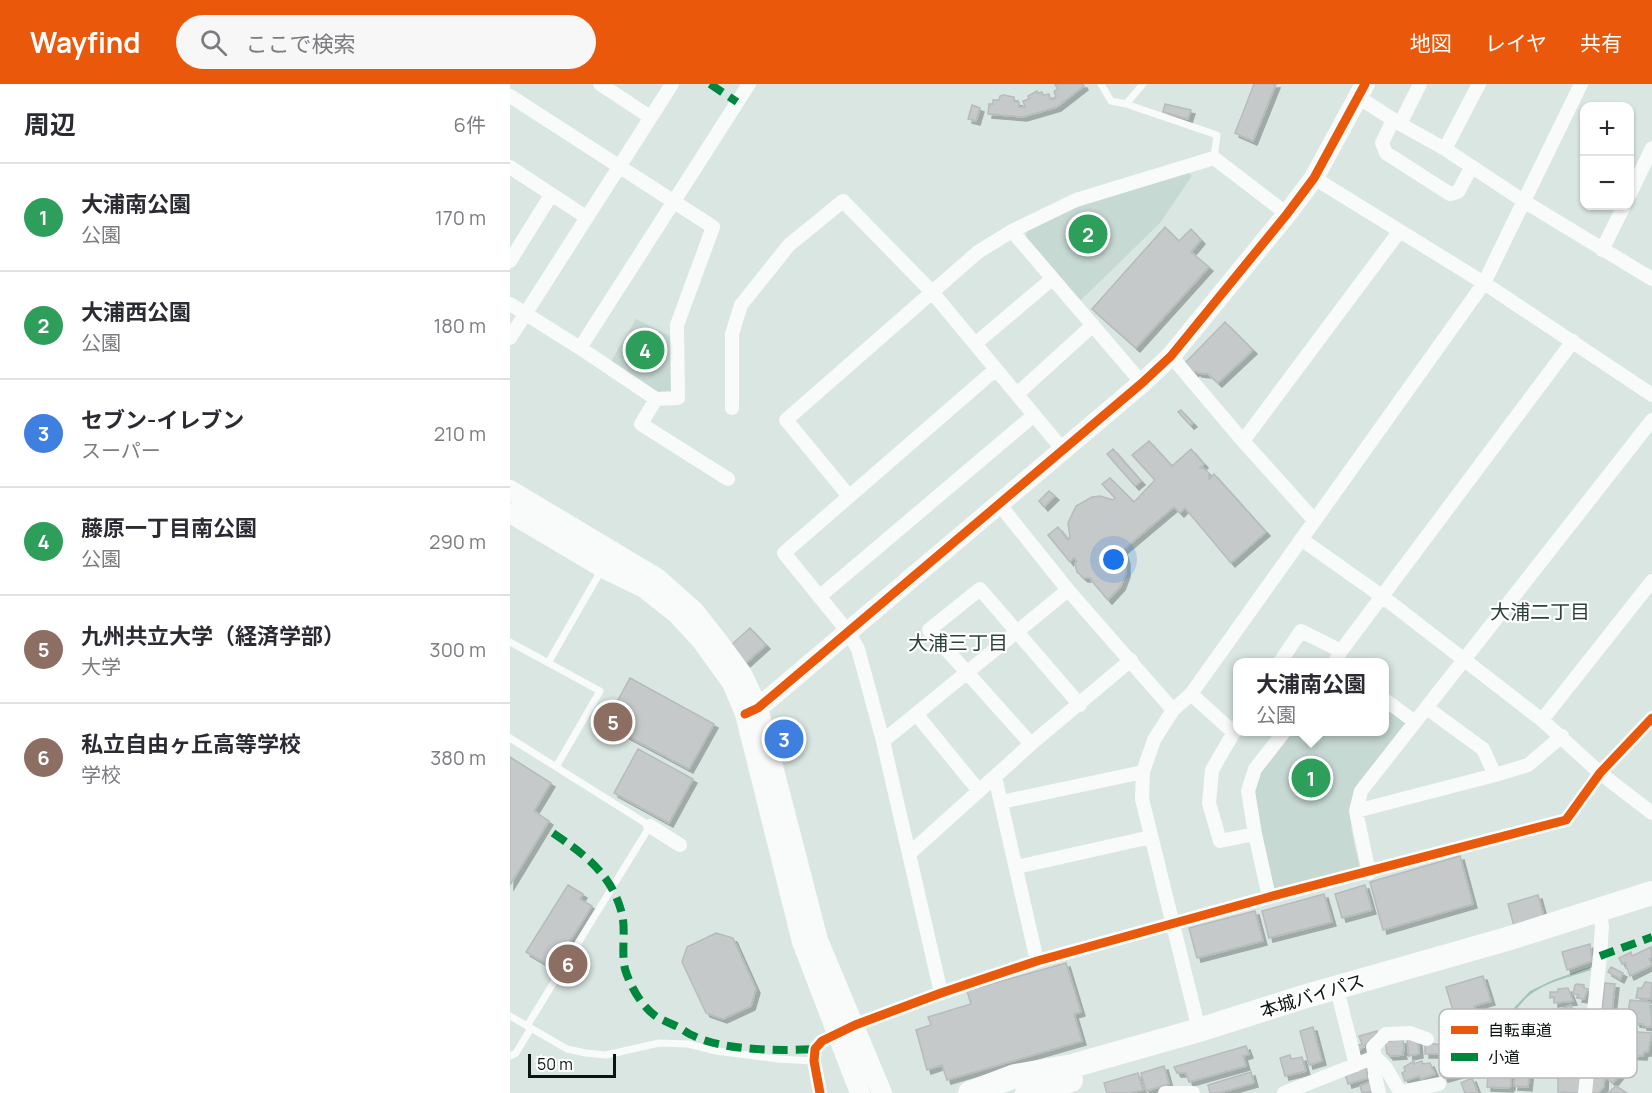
<!DOCTYPE html>
<html lang="ja">
<meta charset="utf-8">
<style>
body{margin:0;font-family:Manrope,"Noto Sans JP",sans-serif;background:#f7f7f7;color:#2b2b33}
.controls{position:absolute;right:18px;top:18px;display:grid;overflow:hidden;border-radius:12px;box-shadow:0 2px 4px #0004}
.controls button{width:54px;height:54px;display:grid;place-items:center;padding:0;border:0;border-bottom:2px solid #e1e1e2;background:#fff;color:#2b2b33;font:30px sans-serif}
.scale{position:absolute;left:18px;bottom:15px;width:88px;box-sizing:border-box;padding-left:6px;border:3px solid #0b1411;border-top:0;font-size:16px;line-height:21px;white-space:nowrap;color:#0b1411;-webkit-text-stroke:4px #fff;paint-order:stroke}
.you{position:absolute;left:604px;top:476px;width:21px;height:21px;margin:-15px;border:4px solid #fff;border-radius:50%;background:#1a73e8;box-shadow:0 0 0 9px #1a73e833}
.badge{display:grid;place-items:center;width:39px;height:39px;border-radius:50%;background:#ea580c;color:#fff;font-size:20px;font-weight:700}
.pin{position:absolute;translate:-50% -50%;border:3px solid #fff;box-shadow:0 2px 6px #0006}
.popup{position:absolute;left:723px;top:574px;width:156px;height:78px;box-sizing:border-box;display:grid;place-content:center;border-radius:12px;background:#fff;filter:drop-shadow(0 2px 4px #0005);font-size:20px;white-space:nowrap;color:#7c7c81}
.popup b{font-size:22px;color:#2b2b33}
.popup::after{content:'';position:absolute;left:50%;top:100%;margin-left:-12px;border:12px solid transparent;border-top-color:#fff}
.list{margin:0;padding:0;list-style:none}
h2{display:flex;justify-content:space-between;align-items:center;height:78px;margin:0;padding:0 24px;font-size:26px}
h2 small{font-size:20px;font-weight:400;color:#7c7c81}
.list li{display:grid;grid-template-columns:39px 1fr auto;gap:18px;align-items:center;box-sizing:border-box;height:108px;padding:0 24px;border-top:2px solid #e1e1e2}
.list b{display:block;font-size:22px;white-space:nowrap}
.list p{margin:0;font-size:20px;white-space:nowrap;color:#7c7c81}
.list em{font-size:20px;font-style:normal;color:#7c7c81}
.icon{flex:none;width:33px;height:33px;fill:none;stroke:currentColor;stroke-width:2;stroke-linecap:round;stroke-linejoin:round}
.map{position:relative;flex:none;width:1142px;height:1009px;overflow:hidden}
header{display:flex;align-items:center;gap:36px;box-sizing:border-box;height:84px;padding:0 30px;background:#ea580c;color:#fff}
header strong{font-size:28px}
nav{display:flex;gap:33px;margin-inline-start:auto;font-size:21px}
.search{width:420px;height:54px;background:#f7f7f7;display:flex;align-items:center;gap:15px;box-sizing:border-box;padding:0 21px;border-radius:33px;color:#7c7c81;font-size:22px}
main{display:flex}
aside{flex:1;background:#fff}
.map>svg:first-child{display:block}
</style>
<header>
<strong>Wayfind</strong>
<div class="search"><svg class="icon" aria-label="search" viewBox="0 0 24 24"><circle cx="10" cy="10" r="6"/><path d="M15 15l6 6"/></svg>ここで検索</div>
<nav><a>地図</a><a>レイヤ</a><a>共有</a></nav>
</header>
<main>
<aside>
<h2>周辺<small>6件</small></h2>
<ul class="list">
<li><span class="badge" style="background:#2e9e5b">1</span><div><b>大浦南公園</b><p>公園</p></div><em>170 m</em></li>
<li><span class="badge" style="background:#2e9e5b">2</span><div><b>大浦西公園</b><p>公園</p></div><em>180 m</em></li>
<li><span class="badge" style="background:#3f7fe0">3</span><div><b>セブン-イレブン</b><p>スーパー</p></div><em>210 m</em></li>
<li><span class="badge" style="background:#2e9e5b">4</span><div><b>藤原一丁目南公園</b><p>公園</p></div><em>290 m</em></li>
<li><span class="badge" style="background:#8d6e63">5</span><div><b>九州共立大学（経済学部）</b><p>大学</p></div><em>300 m</em></li>
<li><span class="badge" style="background:#8d6e63">6</span><div><b>私立自由ヶ丘高等学校</b><p>学校</p></div><em>380 m</em></li>
</ul>
</aside>
<div class="map">
<svg width="1142" height="1009" viewBox="0 0 1142 1009">
<defs>
<filter id="shadow"><feDropShadow dx="4" dy="4" stdDeviation="0" flood-color="#0004"/></filter>
</defs>
<rect width="100%" height="100%" fill="#d9e6e1"/>
<path fill="#c6d9d2" d="M678,88L682,92L650,139L570,217L515,155L518,145L576,118Z
M126,235L163,254L162,309L148,310L100,279Z
M875,620L895,635L896,640L845,707C835,732 844,756 849,781L847,785L767,806L762,803L743,707L750,689L780,648H874Z"/>
<path fill="#a3c4b8" d="M1080,883L1081,886C1063,892 1040,897 1024,908C1011,916 1003,932 992,942C977,956 948,961 930,958V956L948,957L983,946L1020,907L1043,896Z"/>
<path fill="#c6c9ca" stroke="#b7bbbc" stroke-width="1.5" filter="url(#shadow)" d="M547,0H573L574,2L547,23L513,33L478,30L479,20H483V16H489L490,12L494,11L504,13V17L509,18V23H515L513,17L519,15L518,12L527,7V9L532,8L533,11L539,10L540,15H544L546,12L544,8L548,4L545,1Z
M744,0H766L743,57L725,49Z
M655,20L681,26L678,35L653,28Z
M462,21L470,24L466,37L458,35Z
M655,143L669,157L681,145L691,156L681,168L699,183L626,264L582,225Z
M715,238L743,266L708,299L698,290L688,289L686,287L684,289L675,279Z
M671,326L683,339L680,341L668,328Z
M639,357L662,382L681,365L694,380L690,384H693L699,389V395L704,390L756,448L721,479L675,424L670,429L664,423L613,466L616,476V489L611,502L598,516L581,496V494H574L567,488L565,480L567,477L564,474L560,478L538,451L548,443L558,456L560,453L558,439L566,422L582,413L590,412L603,416L605,414L592,400L600,394L624,418L645,396L622,371Z
M603,365L631,397L625,402L597,370Z
M539,407L545,412L534,423L529,417Z
M240,544L256,561L236,579L220,562Z
M120,594L204,640L179,685L95,640Z
M128,665L183,695L159,739L104,709Z
M0,673L41,699L24,727L39,737L0,801Z
M950,772L963,820L873,846L860,798Z
M58,801L73,810L70,815L82,822L43,884L16,868Z
M855,801L862,826L832,834L825,810Z
M814,810L822,838L759,854L752,827Z
M1028,811L1034,833L1004,842L998,820Z
M745,827L753,857L687,874L679,844Z
M206,849L223,854L246,905L241,922L213,935L196,929L172,878L177,863Z
M1080,860L1082,877L1057,886L1052,868Z
M1141,863L1142,874L1139,875L1142,881L1120,892L1115,879L1112,880L1109,874L1121,868L1122,872Z
M556,879L571,928L564,930L572,957L437,996L432,981L417,986L406,946L421,941L418,933L461,920L457,907Z
M1101,883L1113,889L1110,895L1098,888Z
M973,892L981,917L964,922L969,941L949,947L936,903Z
M1135,898L1142,899L1141,915L1126,914L1128,904H1132Z
M1095,899L1105,900L1102,927L1092,926Z
M1067,900L1074,901V904L1078,905L1074,915L1068,914L1069,911L1063,910L1065,901Z
M1058,904L1063,917L1044,919V913L1040,914V908H1048V905Z
M1120,916L1140,918L1142,943L1133,942V940L1126,939V937L1117,936Z
M1061,921L1066,939L1054,940L1049,926Z
M1048,925L1052,938L1037,943L1032,931Z
M1070,926H1078L1077,940H1070Z
M1025,927L1032,935L1019,947L1012,940Z
M1090,934L1102,935L1097,985L1086,984Z
M803,943L812,977L799,981L790,947Z
M1052,944L1060,945V947L1064,948L1063,954L1067,955L1066,963H1052Z
M867,947V949L841,975L837,965L852,960L849,952Z
M1024,947L1025,950L1022,951L1027,961L1016,965L1011,952Z
M1112,947L1142,949L1138,968H1134L1133,972L1110,971Z
M1043,949L1045,960L1029,963L1027,952Z
M881,955L893,956L894,967H892L893,971L879,972V970H877L875,958L881,957Z
M897,955L908,957L909,970L899,972Z
M915,959L934,961V970H915Z
M990,959L992,961L996,959L1004,974L996,980L983,964Z
M736,962L739,970L733,972L736,982L679,998L676,989H667L664,983Z
M1051,968L1065,969L1064,986L1050,984Z
M780,971L781,975L792,973L796,987L775,992L770,974Z
M964,971L968,985L934,994L929,980Z
M904,977V980L912,977L913,980L920,979L925,990L911,995L909,992L895,997L892,989L895,987L894,983Z
M1007,978L1017,979V983H1020L1018,1003L1004,1002Z
M654,982L659,1000L636,1007L631,989Z
M856,984L858,994L838,1000L835,990Z
M1106,984L1111,989L1103,999L1097,994Z
M988,986L998,987V990H1001V1002L999,1004L977,1003L978,991H988Z
M1085,986L1095,987L1094,1003L1088,1009H1081Z
M741,988L744,999L709,1009H700L698,1001Z
M628,989L633,1006L620,1009H597L594,999Z
M1048,989H1070L1069,1009L1048,1008Z
M962,994L968,1009H955L951,999Z
M862,997L866,1007L852,1009L850,1002Z
M1106,1002L1117,1009H1098Z"/>
<g fill="none" stroke-linecap="round" stroke-linejoin="round">
<path stroke="#f9fbfa" stroke-width="7" d="M591,0L601,17L616,20L633,0
M616,20L707,51L704,74
M0,558L90,607L46,683
M38,579L92,485
M0,654L140,742L17,942
M0,932L57,965L76,969L96,971L149,959L178,960L206,967L268,975L304,977
M0,972L6,969L21,944"/>
<path stroke="#f9fbfa" stroke-width="14" d="M90,0L140,33
M0,12L203,143L167,241L168,314L146,315L70,264
M848,13L890,40L935,65L1015,118L1142,195
M883,36L872,59L876,69L940,110L948,108L961,84
M890,40L910,0
M935,65L969,0
M0,83L76,133
M804,94L974,199L1142,311
M1120,110L1142,64
M502,147L632,299
M1092,166L1114,122
M0,177L41,111
M0,220L70,264L239,0
M0,254L162,0
M465,260L542,195
M661,272L733,357L804,436
M507,310L583,241
M146,315L131,340L218,395
M222,324V250L231,221L279,161L333,117L422,208L553,366
M733,357L889,148
M338,411L276,336L468,168L502,147L566,116L704,74L777,130
M489,420L558,506L663,626
M791,455L873,513L1032,636L1090,689L1142,729
M309,513L524,331
M770,578L791,547L831,567
M825,578L831,567L1063,257
M681,610L723,648
M874,615L905,638
M917,624L973,665L985,691
M407,631L469,707
M1032,636L1142,497
M728,641L702,686L699,719L710,757L745,750
M373,657L348,565L339,549L274,469L486,285
M521,660L419,546L470,505L570,621
M633,688L644,656L663,626L681,610L974,199L1071,0
M485,693L527,877
M491,718L633,688L632,715L689,946
M846,727L985,691L1018,681L1052,652
M140,742L170,761
M400,769L521,660L621,576
M507,783L641,753
M859,789L846,727L851,707L1142,336
M759,813L745,750L738,707L745,685L774,648
M431,909L373,657L558,506
M830,917L846,981
M865,973L876,984L890,1008L929,1000
M865,973V992L869,1009
M310,1009L304,977L305,965L312,957L345,941L431,909L527,877L759,813L1056,736L1090,689L1142,634
M655,1009H683
M774,1009L865,973L863,963L876,950L900,949L917,955
M1075,1009L1090,872L1092,842L1089,826"/>
<path stroke="#f9fbfa" stroke-width="20" d="M0,406L147,494L184,527L207,556L232,590L248,624L308,856L372,1009
M0,429L93,484L134,504L167,530L191,556L222,599L235,630L292,858L350,1009
M235,630L248,624L632,299L661,272L777,130L804,94L855,0"/>
<path stroke="#f9fbfa" stroke-width="24" d="M460,1009L505,992L562,982L689,946L793,913L997,855L1142,809
M517,1009L561,996"/>
<path stroke="#00873e" stroke-width="8" stroke-dasharray="15 8" stroke-linecap="butt" d="M200,0L227,18
M43,749C75,771 102,790 112,830C116,847 111,868 115,885C120,902 132,923 147,933C154,937 162,940 168,943C174,946 178,950 184,952C214,967 273,967 305,965
M1090,872L1142,853"/>
<defs>
<path id="cycleway" d="M235,630L248,624L632,299L661,272L777,130L804,94L855,0
M310,1009L304,977L305,965L312,957L345,941L431,909L527,877L759,813L1056,736L1090,689L1142,634"/>
</defs>
<use href="#cycleway" stroke="#fff" stroke-width="13"/>
<use href="#cycleway" stroke="#e8590c" stroke-width="9"/>
</g>
<g text-anchor="middle" dominant-baseline="central" stroke-width="4.5" stroke-linejoin="round" paint-order="stroke">
<g font-size="18" fill="#0b1411" stroke="#fff">
<text transform="translate(802 911) rotate(-17)">本城バイパス</text>
</g>
<g font-size="20" fill="#2c4139" stroke="#fff">
<text x="1030" y="527">大浦二丁目</text>
<text x="448" y="558">大浦三丁目</text>
</g>
</g>
<rect x="929" y="925" width="198" height="69" rx="9" fill="#fff" stroke="#b6b8b8" stroke-width="1.5"/>
<rect x="941" y="942" width="27" height="8" fill="#e8590c"/>
<rect x="941" y="969" width="27" height="8" fill="#00873e"/>
<g font-size="16" fill="#0b1411">
<text x="978" y="952">自転車道</text>
<text x="978" y="979">小道</text>
</g>
</svg>
<div class="controls">
<button>+</button>
<button>−</button>
</div>
<div class="scale">50 m</div>
<div class="you"></div>
<div class="pin badge" style="left:801px;top:694px;background:#2e9e5b">1</div>
<div class="popup"><b>大浦南公園</b>公園</div>
<div class="pin badge" style="left:578px;top:150px;background:#2e9e5b">2</div>
<div class="pin badge" style="left:274px;top:655px;background:#3f7fe0">3</div>
<div class="pin badge" style="left:135px;top:266px;background:#2e9e5b">4</div>
<div class="pin badge" style="left:103px;top:638px;background:#8d6e63">5</div>
<div class="pin badge" style="left:58px;top:880px;background:#8d6e63">6</div>
</div>
</main>
